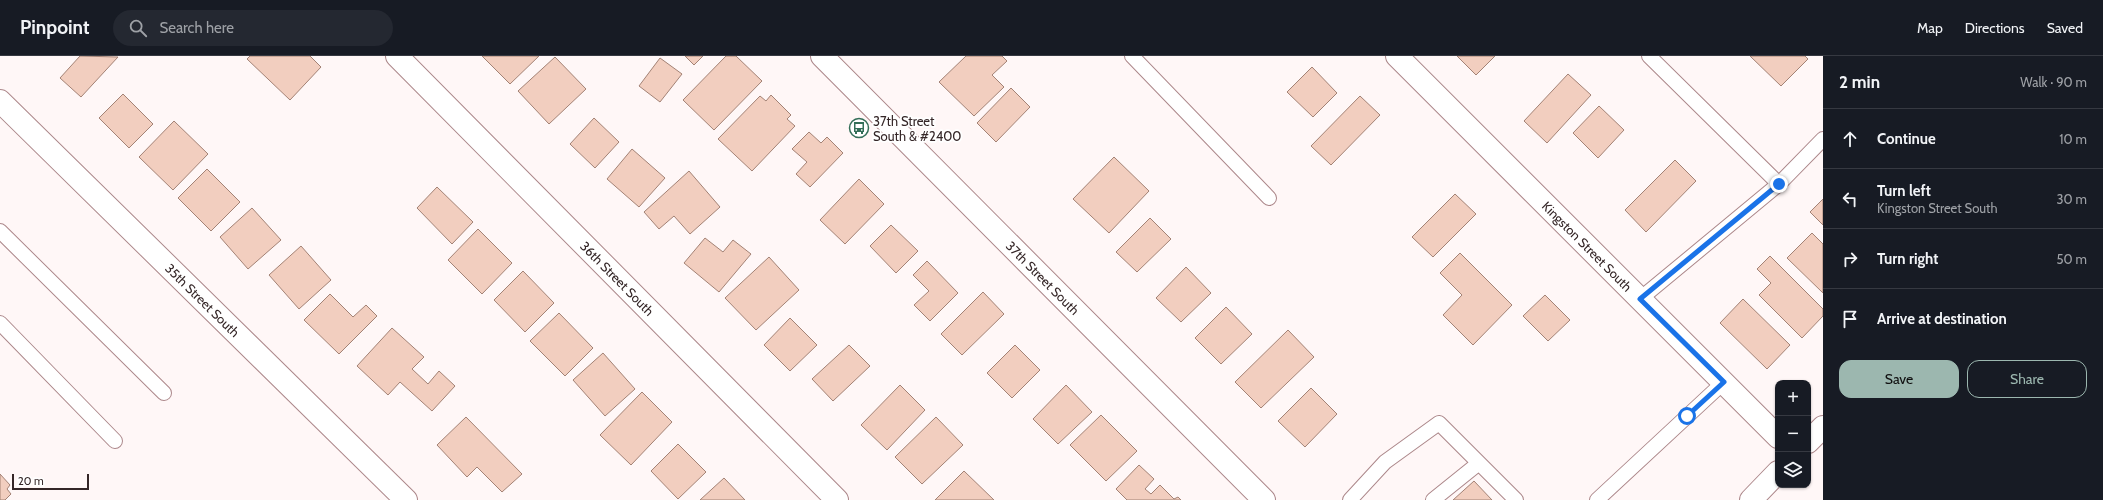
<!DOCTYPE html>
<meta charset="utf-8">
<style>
body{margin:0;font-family:Cabin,sans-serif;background:#242831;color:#f1f3f6}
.controls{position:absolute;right:12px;bottom:12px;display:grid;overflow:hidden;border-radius:8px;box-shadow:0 1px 3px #0004}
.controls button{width:36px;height:36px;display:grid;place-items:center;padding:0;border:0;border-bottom:1px solid #363941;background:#171b24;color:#f1f3f6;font:20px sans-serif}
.scale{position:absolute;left:12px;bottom:10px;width:77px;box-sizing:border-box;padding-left:4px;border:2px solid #342627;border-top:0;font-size:11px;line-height:14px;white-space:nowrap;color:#342627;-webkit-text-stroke:3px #fff;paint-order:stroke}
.stop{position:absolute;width:12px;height:12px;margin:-9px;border:3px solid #1a73e8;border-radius:50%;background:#fff}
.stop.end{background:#1a73e8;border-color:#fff;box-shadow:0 1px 4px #0008}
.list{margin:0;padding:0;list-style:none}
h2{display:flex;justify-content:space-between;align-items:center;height:52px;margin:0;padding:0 16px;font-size:17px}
h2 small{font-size:13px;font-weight:400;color:#9ea1a6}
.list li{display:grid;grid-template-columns:26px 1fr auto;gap:12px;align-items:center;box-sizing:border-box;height:60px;padding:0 16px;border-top:1px solid #363941}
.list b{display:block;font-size:15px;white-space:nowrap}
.list p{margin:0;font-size:13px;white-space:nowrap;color:#9ea1a6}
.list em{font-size:13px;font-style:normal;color:#9ea1a6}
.actions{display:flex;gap:8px;padding:12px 16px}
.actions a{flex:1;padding:9px 0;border:1px solid #9cb7af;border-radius:12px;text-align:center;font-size:14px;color:#9cb7af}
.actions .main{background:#9cb7af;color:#111}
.icon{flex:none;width:22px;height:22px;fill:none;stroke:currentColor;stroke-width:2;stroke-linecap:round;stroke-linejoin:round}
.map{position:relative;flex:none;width:1823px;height:444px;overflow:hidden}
header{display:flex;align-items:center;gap:24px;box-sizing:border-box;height:56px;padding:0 20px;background:#171b24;border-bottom:1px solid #363941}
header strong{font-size:19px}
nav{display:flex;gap:22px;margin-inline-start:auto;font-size:14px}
.search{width:280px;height:36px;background:#242831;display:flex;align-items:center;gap:10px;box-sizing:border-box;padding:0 14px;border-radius:22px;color:#9ea1a6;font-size:15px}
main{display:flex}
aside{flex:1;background:#171b24}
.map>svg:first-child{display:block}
</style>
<header>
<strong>Pinpoint</strong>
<div class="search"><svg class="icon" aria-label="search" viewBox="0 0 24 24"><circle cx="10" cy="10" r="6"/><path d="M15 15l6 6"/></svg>Search here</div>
<nav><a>Map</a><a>Directions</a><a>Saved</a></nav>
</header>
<main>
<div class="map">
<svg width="1823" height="444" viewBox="0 0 1823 444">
<rect width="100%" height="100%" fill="#fff7f7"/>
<path fill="#f2cebf" stroke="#a38275" d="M80,0L118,1L81,41L60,22Z
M250,0H310L321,11L290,44L247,3Z
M482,0H539L510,28Z
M685,0H703L694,9Z
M726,0H736L762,25L714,74L683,44Z
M966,0H1002L1007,5L992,19L1004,31L974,60L939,26Z
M1457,0H1495L1476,19Z
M1750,0H1805L1808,3L1781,30Z
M555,1L586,33L549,68L518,35Z
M660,2L682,18L660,46L639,30Z
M1312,11L1337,37L1313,61L1287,36Z
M1568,18L1591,39L1547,87L1524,65Z
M1011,32L1030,51L996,86L977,67Z
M123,38L153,68L129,92L99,62Z
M771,39L791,59L787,63L795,70L752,115L718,83L760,40L766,45Z
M1360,40L1380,59L1331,109L1311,90Z
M1599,50L1624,74L1598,102L1573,77Z
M594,62L619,86L595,112L570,88Z
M174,65L208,98L173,134L139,101Z
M809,76L821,87L827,81L843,97L810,131L796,118L807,106L792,93Z
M632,93L665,122L639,151L607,123Z
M1114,101L1149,135L1109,177L1073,143Z
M1675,104L1696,125L1646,176L1625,154Z
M207,113L240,146L211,175L178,142Z
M689,115L720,151L690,178L674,160L659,173L644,156Z
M859,123L884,148L845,188L820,164Z
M437,131L473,166L452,188L417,152Z
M1455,138L1476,158L1433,201L1412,181Z
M1823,143V169L1810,156Z
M252,152L281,184L248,213L220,181Z
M1150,162L1171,183L1137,216L1116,196Z
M891,169L918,195L896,217L870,190Z
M478,173L512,207L482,238L448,204Z
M1812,177L1823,188V237L1787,202Z
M705,182L723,196L733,184L751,198L719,236L684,207Z
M301,190L331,224L299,253L269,219Z
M1460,197L1512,249L1473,289L1443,259L1462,239L1440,217Z
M1770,200L1823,253V260L1802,282L1759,239L1771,227L1757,213Z
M769,201L799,234L756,274L725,242Z
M927,205L958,237L930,265L914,249L929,235L913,219Z
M1186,211L1211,237L1181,266L1156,242Z
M523,215L554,247L525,276L494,244Z
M983,236L1004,258L962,299L941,278Z
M330,238L353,261L366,249L377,260L339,298L304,264Z
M1545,239L1570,264L1548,285L1523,260Z
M1743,243L1790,289L1767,313L1720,267Z
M1226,251L1252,278L1221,308L1195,282Z
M559,257L593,292L565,320L530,285Z
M790,262L817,289L790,315L764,289Z
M392,272L424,301L412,313L428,328L439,315L455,330L432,355L400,326L388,339L357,310Z
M1288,274L1314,301L1261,352L1235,326Z
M849,289L870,310L833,345L812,323Z
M1015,289L1040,314L1012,342L987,317Z
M603,297L635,333L605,360L573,324Z
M900,329L925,354L887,394L861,369Z
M1066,329L1092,356L1058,388L1033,363Z
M1311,332L1337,358L1305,391L1278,365Z
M642,336L672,366L631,409L600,379Z
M1101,359L1137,395L1106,425L1070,389Z
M466,361L522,418L502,436L477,411L467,421L437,389Z
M936,361L963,389L922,428L895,401Z
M678,388L706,416L678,443L651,415Z
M1139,409L1154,423L1145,433L1151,438L1160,429L1174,443L1178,441L1181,444H1127L1116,433Z
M964,415L994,444H935Z
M0,418L10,429L7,433L11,438L5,444H0Z
M724,422L745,444H700Z
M1474,425L1492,444H1453Z"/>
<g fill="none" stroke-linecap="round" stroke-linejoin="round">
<defs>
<path id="lane" d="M1132,0L1269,142
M1649,0L1779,128
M0,175L164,337
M1640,243L1779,128L1823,83
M0,267L115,385
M1350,444L1385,406L1439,367L1479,407
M1433,444L1479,407L1516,444
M1597,444L1724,326"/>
<g id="street">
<path id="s1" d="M397,0L837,444"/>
<path id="s2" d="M1397,0L1778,381"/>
<path id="s3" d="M0,45L406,444"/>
</g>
<g id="secondary">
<path id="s4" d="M822,0L1264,444"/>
<path d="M1808,386L1823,371"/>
<path d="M1751,444L1778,416"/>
</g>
</defs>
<use href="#lane" stroke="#ac878a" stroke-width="16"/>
<use href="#street" stroke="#ac878a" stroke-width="24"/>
<use href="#secondary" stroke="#ac878a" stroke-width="24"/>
<use href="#lane" stroke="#fff" stroke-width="14"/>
<use href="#street" stroke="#fff" stroke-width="22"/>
<use href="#secondary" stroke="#fff" stroke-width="22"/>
</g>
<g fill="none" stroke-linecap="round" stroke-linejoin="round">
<path stroke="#1a73e8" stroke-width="5" d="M1687,360L1724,326L1640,243L1779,128"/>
</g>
<defs>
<symbol id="bus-ring" viewBox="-11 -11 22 22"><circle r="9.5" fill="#fff" stroke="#336e58" stroke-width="1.5"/><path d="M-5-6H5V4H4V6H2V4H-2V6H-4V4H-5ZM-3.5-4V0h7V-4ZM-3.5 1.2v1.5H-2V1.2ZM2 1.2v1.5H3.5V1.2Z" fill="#336e58"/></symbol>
</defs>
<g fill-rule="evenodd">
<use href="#bus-ring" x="848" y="61" width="22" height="22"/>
</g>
<g text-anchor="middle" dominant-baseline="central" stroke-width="3.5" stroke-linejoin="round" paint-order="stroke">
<g font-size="13" fill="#342627" stroke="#fff" text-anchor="start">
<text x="873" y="65">37th Street<tspan x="873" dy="15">South &amp; #2400</tspan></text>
</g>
<g font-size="13" fill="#342627" stroke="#fff">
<text stroke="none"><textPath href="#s2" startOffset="269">Kingston Street South</textPath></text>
<text stroke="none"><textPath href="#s1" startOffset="313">36th Street South</textPath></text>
<text stroke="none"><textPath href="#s4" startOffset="313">37th Street South</textPath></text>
<text stroke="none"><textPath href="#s3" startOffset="284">35th Street South</textPath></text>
</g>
</g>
</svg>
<div class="controls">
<button>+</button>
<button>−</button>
<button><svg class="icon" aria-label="layers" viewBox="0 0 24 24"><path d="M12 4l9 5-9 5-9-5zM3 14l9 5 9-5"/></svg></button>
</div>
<div class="scale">20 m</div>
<div class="stop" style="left:1687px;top:360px"></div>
<div class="stop end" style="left:1779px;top:128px"></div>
</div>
<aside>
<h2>2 min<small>Walk · 90 m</small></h2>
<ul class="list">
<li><svg class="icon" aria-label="ahead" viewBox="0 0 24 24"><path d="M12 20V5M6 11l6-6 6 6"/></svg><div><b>Continue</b></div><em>10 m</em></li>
<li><svg class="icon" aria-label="left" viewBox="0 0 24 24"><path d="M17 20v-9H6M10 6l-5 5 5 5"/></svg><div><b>Turn left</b><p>Kingston Street South</p></div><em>30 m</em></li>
<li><svg class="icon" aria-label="right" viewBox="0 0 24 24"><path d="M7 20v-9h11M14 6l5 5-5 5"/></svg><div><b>Turn right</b></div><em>50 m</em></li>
<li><svg class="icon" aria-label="arrive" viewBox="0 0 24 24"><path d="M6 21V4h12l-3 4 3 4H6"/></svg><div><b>Arrive at destination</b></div></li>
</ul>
<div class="actions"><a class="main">Save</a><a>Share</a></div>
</aside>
</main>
